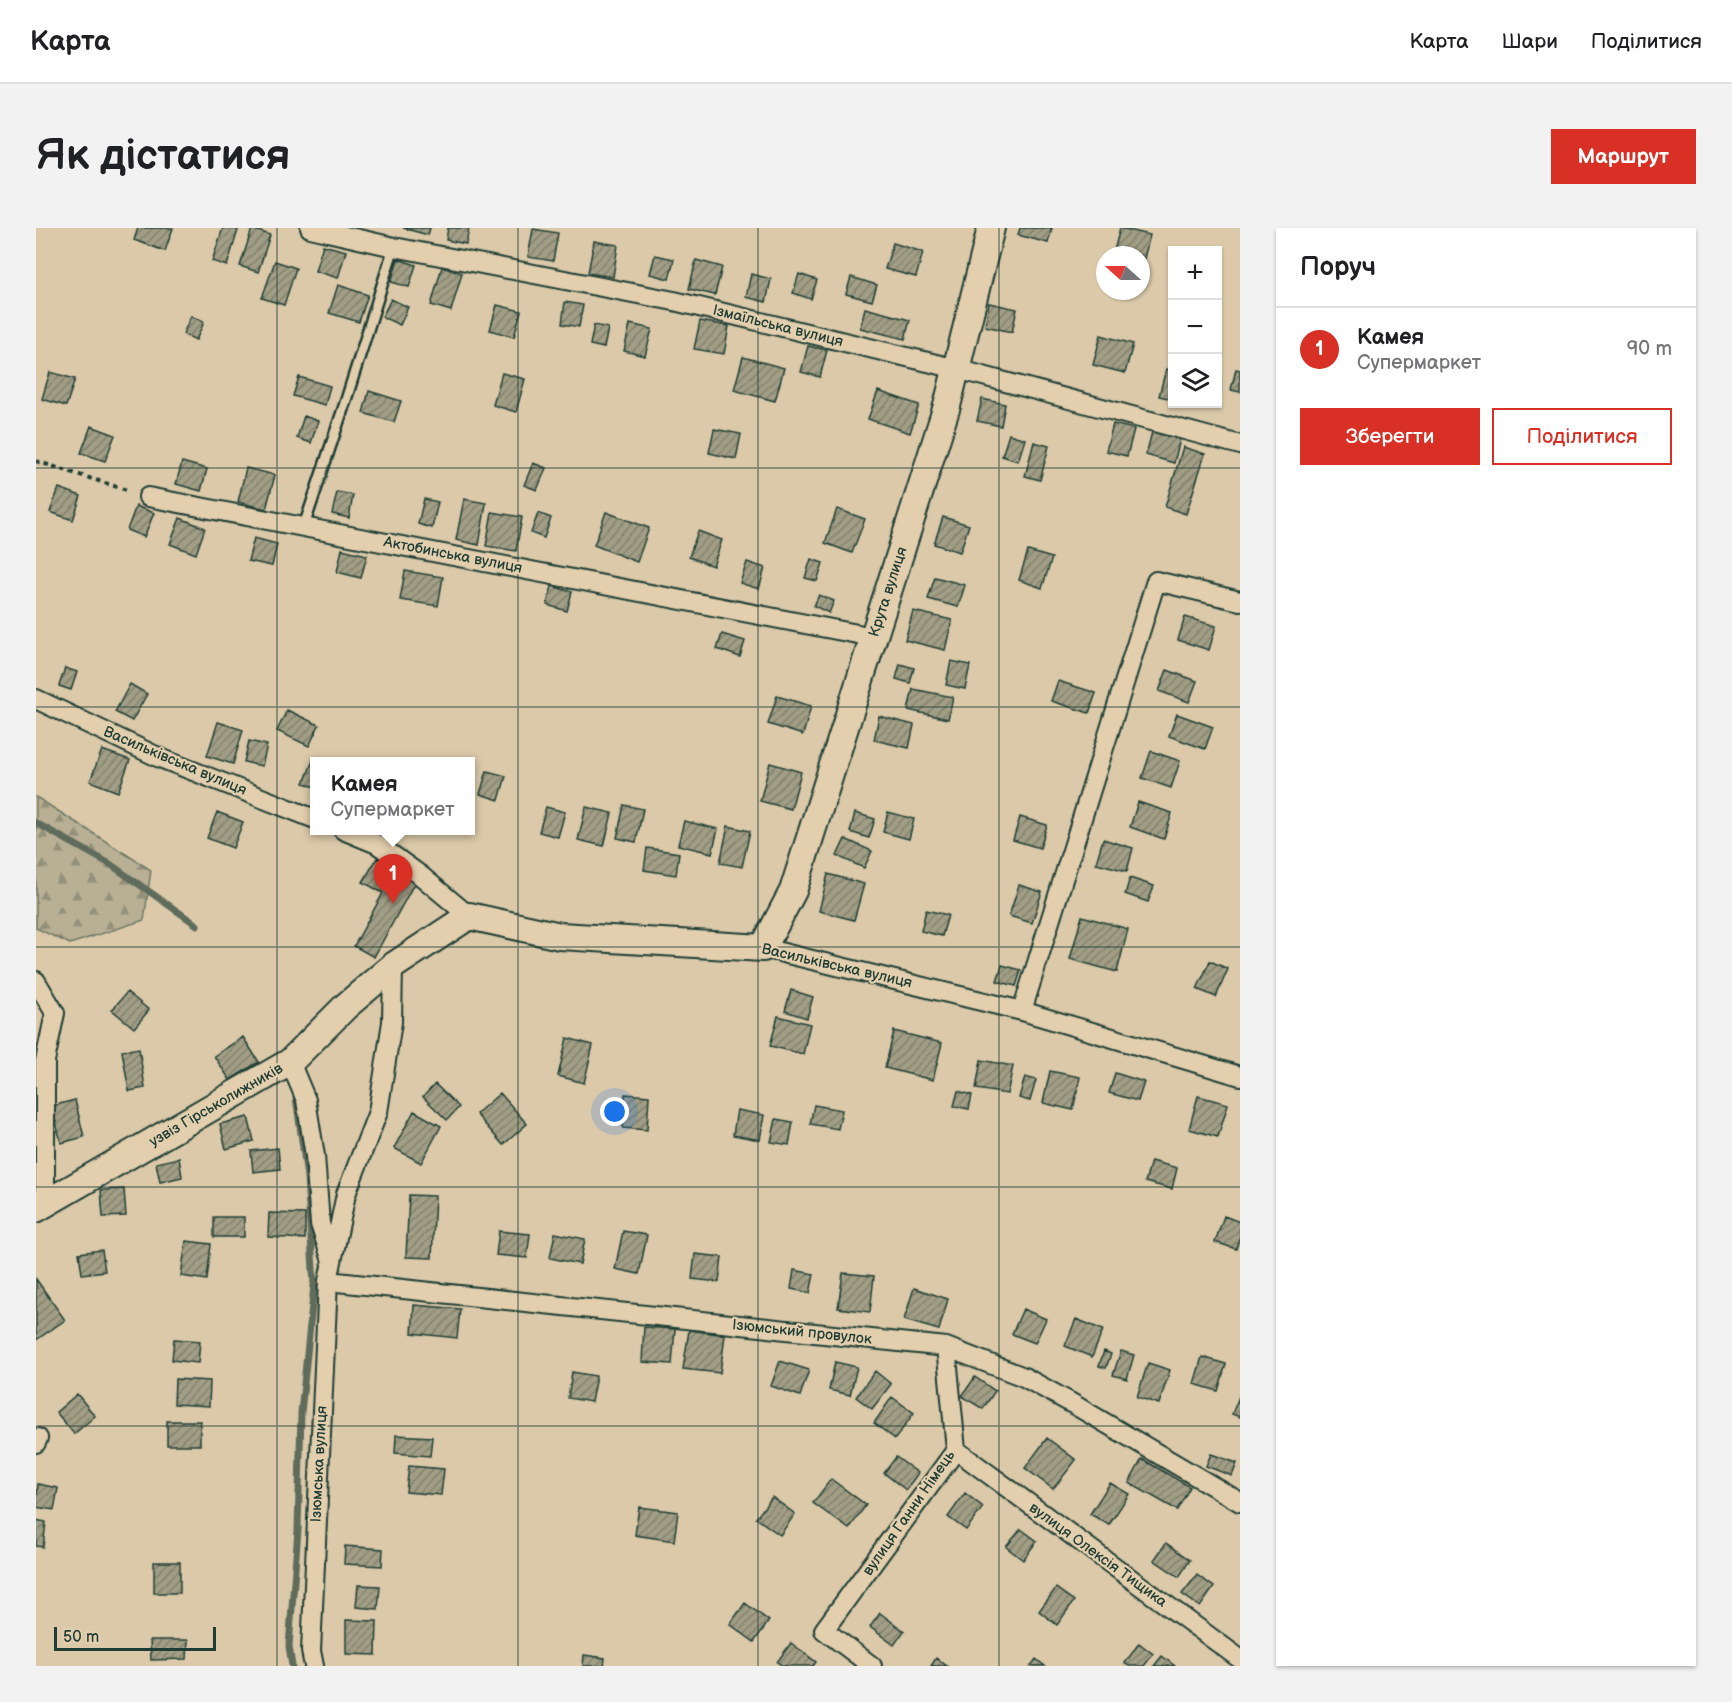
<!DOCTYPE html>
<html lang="uk">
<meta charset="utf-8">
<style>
body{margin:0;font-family:"Balsamiq Sans",sans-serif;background:#f2f2f2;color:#202124}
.controls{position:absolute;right:18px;top:18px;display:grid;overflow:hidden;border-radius:0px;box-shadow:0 2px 4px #0004}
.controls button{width:54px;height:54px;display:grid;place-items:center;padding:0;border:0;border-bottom:2px solid #e0e0e0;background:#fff;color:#202124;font:30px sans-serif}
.compass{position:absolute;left:1060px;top:18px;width:54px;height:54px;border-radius:50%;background:#fff;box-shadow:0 2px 4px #0004;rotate:291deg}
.scale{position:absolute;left:18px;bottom:15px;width:162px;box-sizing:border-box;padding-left:6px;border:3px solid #1f3d34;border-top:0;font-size:16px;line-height:21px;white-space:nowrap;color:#1f3d34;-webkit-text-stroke:4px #e3cfae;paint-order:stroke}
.you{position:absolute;left:579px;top:884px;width:21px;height:21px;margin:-15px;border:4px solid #fff;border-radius:50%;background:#1a73e8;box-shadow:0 0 0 9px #1a73e833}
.badge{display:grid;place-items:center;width:39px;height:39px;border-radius:50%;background:#d93025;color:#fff;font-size:20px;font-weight:700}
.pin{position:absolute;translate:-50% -50px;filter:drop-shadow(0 2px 3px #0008)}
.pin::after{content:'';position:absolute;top:32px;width:21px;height:18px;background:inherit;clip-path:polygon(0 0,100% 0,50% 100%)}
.popup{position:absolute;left:274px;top:529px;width:165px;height:78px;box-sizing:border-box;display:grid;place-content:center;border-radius:0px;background:#fff;filter:drop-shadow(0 2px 4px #0005);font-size:20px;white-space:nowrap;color:#757577}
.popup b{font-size:22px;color:#202124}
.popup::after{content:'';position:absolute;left:50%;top:100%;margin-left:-12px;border:12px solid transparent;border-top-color:#fff}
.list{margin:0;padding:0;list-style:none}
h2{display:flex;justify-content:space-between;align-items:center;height:78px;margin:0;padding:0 24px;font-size:26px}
h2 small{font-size:20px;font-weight:400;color:#757577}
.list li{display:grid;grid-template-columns:39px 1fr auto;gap:18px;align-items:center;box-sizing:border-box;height:84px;padding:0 24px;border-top:2px solid #e0e0e0}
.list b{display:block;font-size:22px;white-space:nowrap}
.list p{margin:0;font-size:20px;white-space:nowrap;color:#757577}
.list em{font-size:20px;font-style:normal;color:#757577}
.actions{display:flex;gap:12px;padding:18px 24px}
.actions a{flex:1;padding:14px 0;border:2px solid #d93025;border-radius:0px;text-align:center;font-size:21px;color:#d93025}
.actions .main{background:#d93025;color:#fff}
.icon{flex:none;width:33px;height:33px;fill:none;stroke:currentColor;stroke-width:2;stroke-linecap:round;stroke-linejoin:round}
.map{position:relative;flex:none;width:1204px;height:1438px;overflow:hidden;border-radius:0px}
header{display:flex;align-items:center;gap:36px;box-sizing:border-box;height:84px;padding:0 30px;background:#fff;border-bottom:2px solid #e0e0e0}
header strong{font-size:28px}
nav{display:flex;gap:33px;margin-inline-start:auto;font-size:21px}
.intro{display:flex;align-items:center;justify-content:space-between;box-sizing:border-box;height:144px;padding:0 36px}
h1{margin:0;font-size:42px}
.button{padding:15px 27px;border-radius:0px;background:#d93025;color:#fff;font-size:21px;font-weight:700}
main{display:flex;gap:36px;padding:0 36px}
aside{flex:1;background:#fff;border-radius:0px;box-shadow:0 2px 4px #0004}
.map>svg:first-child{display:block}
</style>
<header>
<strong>Карта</strong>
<nav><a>Карта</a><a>Шари</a><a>Поділитися</a></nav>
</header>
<div class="intro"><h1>Як дістатися</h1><a class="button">Маршрут</a></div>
<main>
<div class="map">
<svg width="1204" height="1438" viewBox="0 0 1204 1438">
<defs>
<pattern id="forest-firs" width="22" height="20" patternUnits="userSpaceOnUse" patternTransform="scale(1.5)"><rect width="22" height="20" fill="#b8af94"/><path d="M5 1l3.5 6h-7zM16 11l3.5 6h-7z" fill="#95907a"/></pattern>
<pattern id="building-hatch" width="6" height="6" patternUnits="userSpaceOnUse" patternTransform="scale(1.5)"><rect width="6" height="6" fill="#a19e85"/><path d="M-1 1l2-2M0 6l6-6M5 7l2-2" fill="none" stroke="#83826e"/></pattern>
</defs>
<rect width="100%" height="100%" fill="#dbc9a9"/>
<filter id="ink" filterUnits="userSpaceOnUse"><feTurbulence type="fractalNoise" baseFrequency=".0167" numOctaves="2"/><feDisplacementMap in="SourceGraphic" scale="12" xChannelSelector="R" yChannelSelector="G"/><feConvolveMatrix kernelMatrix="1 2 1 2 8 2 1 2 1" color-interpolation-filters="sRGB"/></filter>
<g filter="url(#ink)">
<path fill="url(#forest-firs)" stroke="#6c7664" stroke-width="1.5" d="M0,569L115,642L108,692L34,716L0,700Z"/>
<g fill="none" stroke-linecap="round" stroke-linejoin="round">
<path stroke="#5f6c5c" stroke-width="7" d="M0,595L74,636L161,697
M256,1438L253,1418L262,1302L265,1185L278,1057L271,949L260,869"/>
</g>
<path fill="url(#building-hatch)" stroke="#1f3d34" stroke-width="1.5" d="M102,0H137L129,23L98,12Z
M187,0H195L202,2L191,38L176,33Z
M367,0H394L392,7Z
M412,0H433L430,16L410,12Z
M984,0H1016L1012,15L982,7Z
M1084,0L1114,7L1106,38L1105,27H1077Z
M216,1L234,7L222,44L204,38Z
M497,1L522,5L517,33L492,29Z
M558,13L582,17L577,49L552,45Z
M857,15L887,24L880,49L849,41Z
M287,17L310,23L302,50L279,43Z
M619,27L638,31L633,51L614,46Z
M362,31L380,37L373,59L355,54Z
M660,32L686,39L679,67L653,61Z
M239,33L260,40L248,77L226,70Z
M406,39L426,45L415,83L395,77Z
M715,46L735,51L730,74L710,69Z
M763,46L781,52L775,71L757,65Z
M815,49L841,57L836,73L810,66Z
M302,57L332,67L323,94L293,85Z
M355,71L372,79L364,97L346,89Z
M529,74L547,77L543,99L526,96Z
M953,75L981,81L976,104L949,98Z
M461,77L485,83L478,109L454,102Z
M829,80L874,92L869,111L824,100Z
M155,88L168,94L160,112L147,106Z
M664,93L693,98L688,126L658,121Z
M594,96L616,101L609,128L588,123Z
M558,97L572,100L568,120L554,117Z
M1065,107L1097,116L1089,145L1057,137Z
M772,118L791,122L784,149L765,144Z
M707,129L748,140L739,173L698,162Z
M1130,141L1136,143V171L1123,168Z
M1200,141L1204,142V164L1195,162Z
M14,144L39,151L30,178L6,171Z
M466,145L489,151L480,184L457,177Z
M263,149L294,158L289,177L257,168Z
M333,163L365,173L358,194L327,185Z
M842,163L883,177L874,205L832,191Z
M946,171L969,176L965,198L941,193Z
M268,188L282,193L275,215L261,210Z
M1077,196L1098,201L1091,228L1070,223Z
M55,198L79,207L69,233L45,225Z
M678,201L705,206L700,231L673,225Z
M1116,204L1144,211L1138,235L1110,227Z
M973,206L989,211L982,233L966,228Z
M998,214L1013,218L1004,252L989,248Z
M1147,219L1169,226L1150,286L1129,279Z
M146,234L171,241L165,263L140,256Z
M497,235L510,240L501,262L488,257Z
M210,240L239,247L230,281L202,274Z
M23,260L45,268L37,292L14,284Z
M301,264L317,267L313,290L296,286Z
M388,271L402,274L396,300L382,296Z
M428,271L450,275L443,317L420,312Z
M100,278L118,285L108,309L91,302Z
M801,281L829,291L816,325L789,315Z
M456,284L486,289L480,323L450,318Z
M570,284L613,300L601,334L558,317Z
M502,285L515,290L508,310L495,305Z
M907,289L933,297L924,324L898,316Z
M144,290L169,300L160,326L134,316Z
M662,303L686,312L677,338L653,329Z
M218,310L241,316L236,338L212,333Z
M306,321L331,327L325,350L301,344Z
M992,323L1016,330L1006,360L983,352Z
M775,331L787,335L781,353L769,350Z
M711,334L729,340L723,361L704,355Z
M369,343L407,349L402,378L364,372Z
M899,349L929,357L922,379L892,371Z
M516,358L536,364L531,383L511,377Z
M783,367L798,373L793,385L778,378Z
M877,383L916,392L909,422L869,412Z
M1149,389L1180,398L1173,422L1142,412Z
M686,406L709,413L704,429L681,421Z
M915,433L934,437L929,461L910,457Z
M864,436L878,440L874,455L860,451Z
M29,440L41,444L35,462L23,458Z
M1131,442L1161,453L1153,474L1123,463Z
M1022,453L1060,465L1053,485L1015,473Z
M94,456L111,466L96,493L79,484Z
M877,461L917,469L912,491L872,482Z
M741,468L775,478L767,507L732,496Z
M251,482L283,497L273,518L241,503Z
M1141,486L1177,499L1169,521L1133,508Z
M843,488L878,497L873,520L838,512Z
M182,494L207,502L197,536L171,528Z
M213,513L231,517L226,538L208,534Z
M66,522L94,532L82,564L54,553Z
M1115,523L1144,533L1135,560L1106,550Z
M278,530L287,534H279V559L268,555Z
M734,535L765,544L755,581L724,573Z
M451,543L470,548L463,572L444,566Z
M1102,574L1136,585L1128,611L1094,599Z
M588,577L607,581L600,614L581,610Z
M510,579L529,584L522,609L503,604Z
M550,579L576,585L568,618L542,612Z
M181,584L207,594L197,620L171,610Z
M852,584L878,591L873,611L847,604Z
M819,585L839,591L833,610L814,604Z
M984,589L1011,597L1004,620L977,612Z
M648,593L682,601L676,625L642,617Z
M692,598L714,603L706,639L684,635Z
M809,611L836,623L828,640L801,628Z
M1067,611L1097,620L1091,643L1060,635Z
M611,620L643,625L640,647L608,642Z
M341,630L380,652L338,729L318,718L347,665L327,654Z
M792,646L828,656L818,692L783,683Z
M1094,650L1118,658L1112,674L1089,666Z
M983,657L1006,664L996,695L973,688Z
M890,682L912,687L906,708L885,703Z
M1046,688L1092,701L1081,744L1034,731Z
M1174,733L1192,741L1180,769L1161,761Z
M966,737L985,742L980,758L961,753Z
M755,762L777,769L771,790L749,783Z
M91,764L113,782L98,800L76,782Z
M742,788L774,796L767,826L734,818Z
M858,803L906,815L897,852L849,840Z
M207,809L223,834L194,852L178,828Z
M531,810L557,817L548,855L522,848Z
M103,820L109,860L93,863L86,823Z
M945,832L977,838L971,866L940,861Z
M1014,843L1044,849L1037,882L1007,875Z
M1079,845L1108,854L1102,873L1073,865Z
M989,849L1000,852L994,873L983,870Z
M399,856L423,879L411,892L387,869Z
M922,863L936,867L933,881L918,878Z
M464,865L491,896L467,917L440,886Z
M589,866L613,868L611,902L587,900Z
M1162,868L1192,876L1182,909L1153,901Z
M39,872L48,909L25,915L16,878Z
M778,877L806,882L802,901L774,896Z
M701,882L728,887L724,912L697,907Z
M378,883L405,898L385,935L358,920Z
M212,889L218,913L190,921L184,896Z
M740,891L757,894L753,917L735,914Z
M242,920L244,941L217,944L215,923Z
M143,930L146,949L124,954L120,935Z
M1115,933L1141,940L1136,961L1109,954Z
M88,961L90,988L67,989L65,962Z
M373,967L399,968L396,1030L370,1029Z
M233,985L269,986V1011L232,1009Z
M1188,988L1204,994V1008L1200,1021L1179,1014Z
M178,989H208V1009H178Z
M463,1003L494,1006L491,1030L460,1027Z
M587,1003L611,1007L603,1046L579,1041Z
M519,1005L549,1011L544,1036L514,1030Z
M150,1013L175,1016L171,1052L145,1048Z
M66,1022L69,1043L46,1046L43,1025Z
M659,1026L686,1029L683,1054L656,1051Z
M758,1042L778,1046L774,1065L755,1061Z
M807,1045L838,1048L834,1084L802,1080Z
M0,1051L29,1092L0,1112Z
M878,1060L912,1071L903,1102L868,1092Z
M378,1077L424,1081L421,1110L376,1105Z
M987,1081L1010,1091L999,1115L976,1106Z
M1040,1091L1067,1102L1056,1129L1029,1118Z
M608,1099L639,1101L636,1136L606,1134Z
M653,1102L689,1107L684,1145L647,1141Z
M138,1111L164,1113L162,1135L136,1132Z
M1068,1123L1075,1126L1070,1140L1063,1138Z
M1085,1123L1098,1127L1091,1151L1077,1147Z
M1166,1129L1190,1136L1182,1163L1158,1156Z
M744,1133L773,1142L764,1168L735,1158Z
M799,1134L821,1139L814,1167L793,1162Z
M1112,1135L1134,1142L1123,1176L1101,1169Z
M839,1143L855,1156L836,1181L820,1169Z
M536,1144L560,1148L555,1174L532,1170Z
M939,1149L959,1163L947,1181L926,1168Z
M139,1151L174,1153L173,1178L138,1176Z
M41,1166L59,1188L38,1206L20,1184Z
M1204,1166V1189L1196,1186Z
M856,1169L878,1185L859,1211L838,1195Z
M131,1193H164V1217H131Z
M360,1207L396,1209L394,1228L359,1225Z
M1011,1210L1040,1232L1017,1261L989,1240Z
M1175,1226L1201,1235L1196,1248L1170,1238Z
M860,1229L882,1245L870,1262L848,1245Z
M1106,1231L1154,1259L1141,1282L1093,1255Z
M373,1238L408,1241L405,1267L370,1264Z
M795,1251L830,1277L813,1301L777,1275Z
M1074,1255L1093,1266L1073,1297L1054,1286Z
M2,1256L22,1260L18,1282L0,1279Z
M929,1265L947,1279L930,1302L912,1289Z
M736,1269L759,1286L744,1307L720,1290Z
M603,1279L642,1284L638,1313L599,1307Z
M0,1292L10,1294L7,1319L0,1318Z
M985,1301L1001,1313L987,1332L970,1319Z
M1130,1315L1154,1332L1143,1349L1118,1332Z
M309,1318L347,1321L346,1338L308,1336Z
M118,1334H144V1365H118Z
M1161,1347L1178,1359L1164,1379L1146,1366Z
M322,1357L344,1358L342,1381L320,1379Z
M1020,1360L1038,1373L1021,1397L1003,1383Z
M709,1375L733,1393L718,1414L694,1396Z
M844,1385L868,1403L858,1417L834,1399Z
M310,1392L341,1393L340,1427L310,1426Z
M114,1412H152L151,1431L115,1432Z
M755,1415L780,1434L777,1438H747L741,1434Z
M1103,1415L1117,1426L1108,1438H1093L1089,1435Z
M548,1427L569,1430L568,1438H547Z
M1126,1428L1139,1438H1118Z
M900,1430L911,1438H895Z
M1000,1431L1009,1438H995Z"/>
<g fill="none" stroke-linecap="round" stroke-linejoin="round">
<defs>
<path id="lane" d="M268,298L310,172L358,19"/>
<path id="street" d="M274,0L358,19L638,73L921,141L1204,217
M112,269L837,409
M0,471L124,530L279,591
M307,602L341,616L384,647L433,688
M727,720L986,783L1204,848
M0,753L19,785L9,833V976
M986,783L1120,353L1204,373
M254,834L270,872L279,928L284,996L295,1030
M292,1053L910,1119L988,1149L1037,1176L1204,1274
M0,1215L2,1210
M920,1222L1204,1431
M278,1438L275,1423L292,1053L310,966L342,884L356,794L357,738
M836,1438L788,1402L920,1222L910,1119"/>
<path id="secondary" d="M0,981L254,834L310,778L357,738L433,688L524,708L727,720L757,663L911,178L955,0"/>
</defs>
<use href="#lane" stroke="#1f3d34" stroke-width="14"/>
<use href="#street" stroke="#1f3d34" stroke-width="22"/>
<use href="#secondary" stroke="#1f3d34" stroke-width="30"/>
<path stroke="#1f3d34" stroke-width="4" stroke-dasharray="4.5 4.5" stroke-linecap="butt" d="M0,233L94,263"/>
<use href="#lane" stroke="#e3cfae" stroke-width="9"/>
<use href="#street" stroke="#e3cfae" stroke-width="18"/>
<use href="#secondary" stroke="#e3cfae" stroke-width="26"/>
</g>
</g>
<path fill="none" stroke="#1f3d34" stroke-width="1.5" stroke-opacity="0.55" d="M241,0V1438M482,0V1438M722,0V1438M963,0V1438M0,240H1204M0,479H1204M0,719H1204M0,959H1204M0,1198H1204"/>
<g text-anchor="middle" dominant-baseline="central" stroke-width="4.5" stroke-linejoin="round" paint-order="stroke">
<g font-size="15" fill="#1f3d34" stroke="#e3cfae">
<text transform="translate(742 98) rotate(14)">Ізмаїльська вулиця</text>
<text transform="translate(417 327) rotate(11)">Актобинська вулиця</text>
<text transform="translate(852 364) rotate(-72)">Крута вулиця</text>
<text transform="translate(139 533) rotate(23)">Васильківська вулиця</text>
<text transform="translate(801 738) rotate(13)">Васильківська вулиця</text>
<text transform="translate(180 877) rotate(-30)">узвіз Гірськолижників</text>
<text transform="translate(766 1104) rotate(6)">Ізюмський провулок</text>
<text transform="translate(283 1236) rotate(-87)">Ізюмська вулиця</text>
<text transform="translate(873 1285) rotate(-55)">вулиця Ганни Німець</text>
<text transform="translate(1062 1327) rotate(36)">вулиця Олексія Тищика</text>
</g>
</g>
</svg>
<div class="controls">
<button>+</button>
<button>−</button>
<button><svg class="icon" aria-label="layers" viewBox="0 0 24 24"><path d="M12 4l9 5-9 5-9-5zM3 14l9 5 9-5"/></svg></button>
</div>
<svg class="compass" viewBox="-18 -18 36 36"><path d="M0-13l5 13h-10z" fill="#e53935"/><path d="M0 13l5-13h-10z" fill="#757577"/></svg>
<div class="scale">50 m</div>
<div class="you"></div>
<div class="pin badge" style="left:357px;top:676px">1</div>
<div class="popup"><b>Камея</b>Супермаркет</div>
</div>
<aside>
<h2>Поруч<small></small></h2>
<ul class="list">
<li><span class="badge">1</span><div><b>Камея</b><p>Супермаркет</p></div><em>90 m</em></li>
</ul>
<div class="actions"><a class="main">Зберегти</a><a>Поділитися</a></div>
</aside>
</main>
